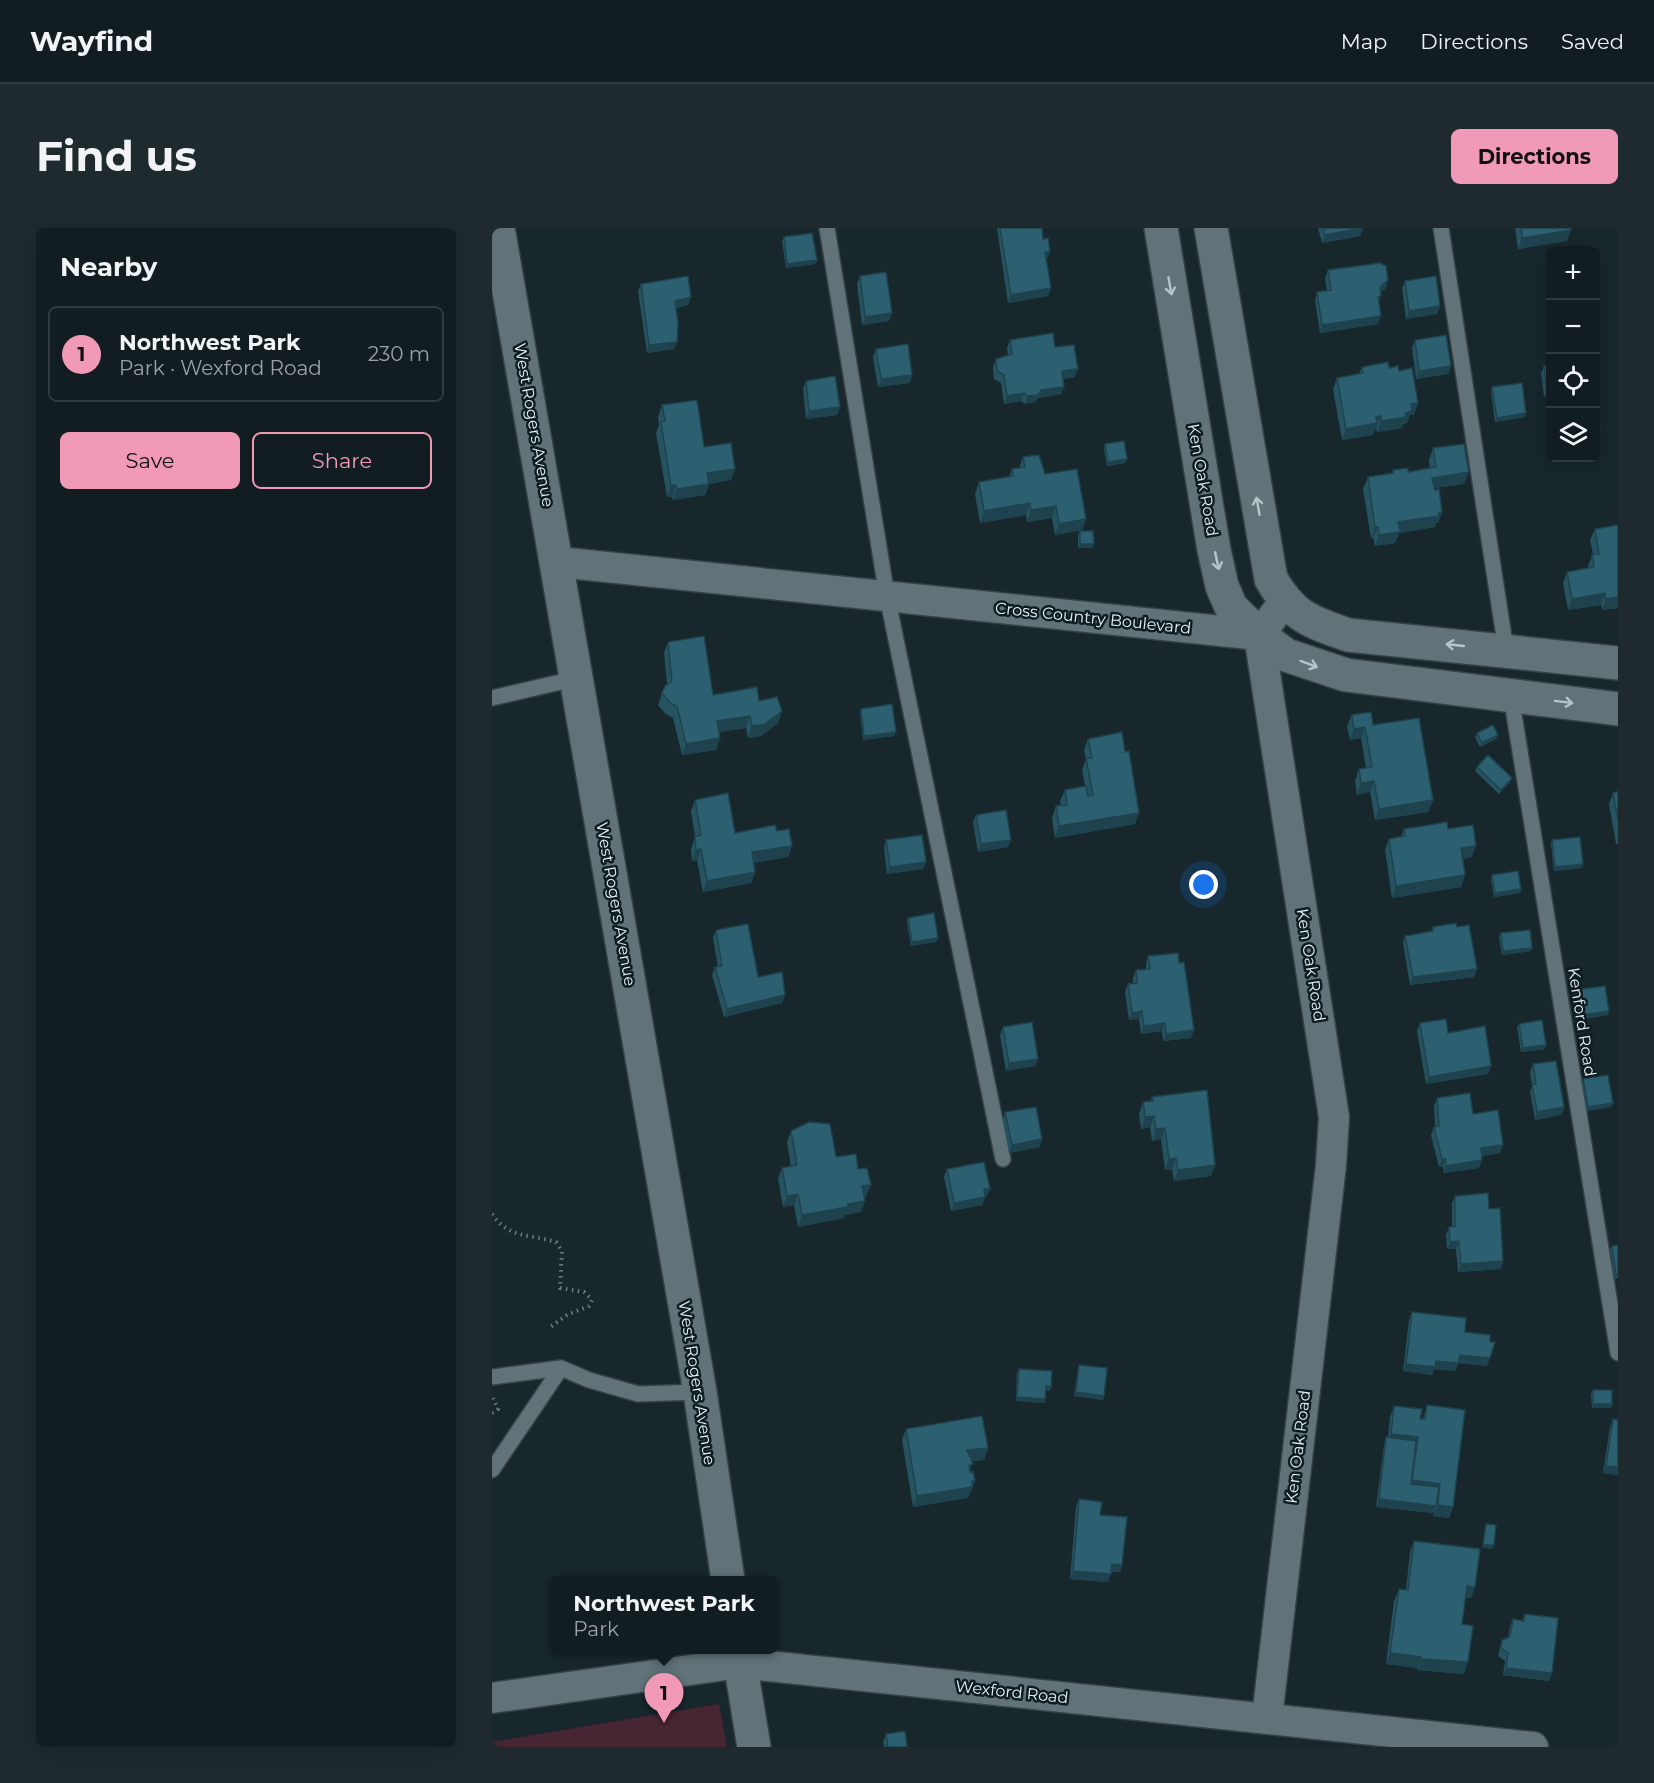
<!DOCTYPE html>
<meta charset="utf-8">
<style>
body{margin:0;font-family:Montserrat,sans-serif;background:#1e2a2e;color:#f1f3f6}
.controls{position:absolute;right:18px;top:18px;display:grid;overflow:hidden;border-radius:9px;box-shadow:0 6px 24px #0002}
.controls button{width:54px;height:54px;display:grid;place-items:center;padding:0;border:0;border-bottom:2px solid #303b3f;background:#111d21;color:#f1f3f6;font:30px sans-serif}
.you{position:absolute;left:712px;top:657px;width:21px;height:21px;margin:-15px;border:4px solid #fff;border-radius:50%;background:#1a73e8;box-shadow:0 0 0 9px #1a73e833}
.badge{display:grid;place-items:center;width:39px;height:39px;border-radius:50%;background:#f09ab7;color:#111;font-size:20px;font-weight:700}
.pin{position:absolute;translate:-50% -50px;filter:drop-shadow(0 2px 3px #0008)}
.pin::after{content:'';position:absolute;top:32px;width:21px;height:18px;background:inherit;clip-path:polygon(0 0,100% 0,50% 100%)}
.popup{position:absolute;left:58px;top:1348px;width:228px;height:78px;box-sizing:border-box;display:grid;place-content:center;border-radius:9px;background:#111d21;filter:drop-shadow(0 2px 4px #0005);font-size:20px;white-space:nowrap;color:#9ca2a5}
.popup b{font-size:22px;color:#f1f3f6}
.popup::after{content:'';position:absolute;left:50%;top:100%;margin-left:-12px;border:12px solid transparent;border-top-color:#111d21}
.list{margin:0;padding:0;list-style:none}
h2{display:flex;justify-content:space-between;align-items:center;height:78px;margin:0;padding:0 24px;font-size:26px}
h2 small{font-size:20px;font-weight:400;color:#9ca2a5}
.list li{display:grid;grid-template-columns:39px 1fr auto;gap:18px;align-items:center;box-sizing:border-box;height:96px;margin:0 12px 12px;padding:0 12px;border:2px solid #303b3f;border-radius:9px}
.list b{display:block;font-size:22px;white-space:nowrap}
.list p{margin:0;font-size:20px;white-space:nowrap;color:#9ca2a5}
.list em{font-size:20px;font-style:normal;color:#9ca2a5}
.actions{display:flex;gap:12px;padding:18px 24px}
.actions a{flex:1;padding:14px 0;border:2px solid #f09ab7;border-radius:9px;text-align:center;font-size:21px;color:#f09ab7}
.actions .main{background:#f09ab7;color:#111}
.icon{flex:none;width:33px;height:33px;fill:none;stroke:currentColor;stroke-width:2;stroke-linecap:round;stroke-linejoin:round}
.map{position:relative;flex:none;width:1126px;height:1519px;overflow:hidden;border-radius:9px}
header{display:flex;align-items:center;gap:36px;box-sizing:border-box;height:84px;padding:0 30px;background:#111d21;border-bottom:2px solid #303b3f}
header strong{font-size:28px}
nav{display:flex;gap:33px;margin-inline-start:auto;font-size:21px}
.intro{display:flex;align-items:center;justify-content:space-between;box-sizing:border-box;height:144px;padding:0 36px}
h1{margin:0;font-size:42px}
.button{padding:15px 27px;border-radius:9px;background:#f09ab7;color:#111;font-size:21px;font-weight:700}
main{display:flex;gap:36px;padding:0 36px}
aside{flex:1;background:#111d21;border-radius:9px;box-shadow:0 6px 24px #0002}
.map>svg:first-child{display:block}
</style>
<header>
<strong>Wayfind</strong>
<nav><a>Map</a><a>Directions</a><a>Saved</a></nav>
</header>
<div class="intro"><h1>Find us</h1><a class="button">Directions</a></div>
<main>
<aside>
<h2>Nearby<small></small></h2>
<ul class="list">
<li><span class="badge">1</span><div><b>Northwest Park</b><p>Park · Wexford Road</p></div><em>230 m</em></li>
</ul>
<div class="actions"><a class="main">Save</a><a>Share</a></div>
</aside>
<div class="map">
<svg width="1126" height="1519" viewBox="0 0 1126 1519">
<rect width="100%" height="100%" fill="#17272c"/>
<path fill="#482532" d="M227,1476L235,1519H0V1514Z"/>
<g fill="none" stroke-linecap="round" stroke-linejoin="round">
<defs>
<path id="service" d="M335,0L395,368L511,931
M949,0L1014,422
M1019,468L1126,1125
M0,470L86,450
M0,1149L69,1140L97,1152L146,1166L208,1164
M0,1242L69,1140"/>
<path id="minor" d="M66,334L767,407
M767,407L842,889L839,937L775,1490
M767,407L792,374
M0,1470L248,1435L1041,1519"/>
<path id="tertiary" d="M6,0L208,1164L236,1352
M669,0L722,322L730,358L739,379L767,407L794,427L854,447L1126,481
M719,0L779,351C801,389 817,393 856,407L1126,435
M246,1422L262,1519"/>
</defs>
<use href="#service" stroke="#354145" stroke-width="18"/>
<use href="#minor" stroke="#354145" stroke-width="33"/>
<use href="#tertiary" stroke="#354145" stroke-width="36"/>
<path stroke="#707d81" stroke-width="4" stroke-dasharray="1.5 4.5" stroke-linecap="butt" d="M0,986C17,1011 38,1006 64,1014L70,1023L68,1060L92,1064L100,1072L97,1078L75,1087L57,1100
M0,1185L6,1181L1,1170"/>
<use href="#service" stroke="#617379" stroke-width="15"/>
<use href="#minor" stroke="#617379" stroke-width="30"/>
<use href="#tertiary" stroke="#617379" stroke-width="33"/>
</g>
<path fill="#265360" d="M505,0H550L551,11L558,24L554,32L559,60L556,68L516,75Z
M826,0H871L868,8L830,15Z
M1023,0H1079L1075,13L1026,21Z
M292,9L325,32L323,36L294,40L290,13Z
M836,42L896,52L894,60L889,64L887,75L886,96L828,105L823,72L825,64L835,63L833,50Z
M368,48L400,85L397,93L370,97L365,56Z
M913,53L948,78L945,86L914,91L910,60Z
M149,56L199,69L196,77L184,80L182,121L155,125L146,63Z
M518,112L563,119L583,149L571,151L569,166L546,170L543,174L533,176L529,173L512,176L509,155L502,151L501,139L504,131L516,127L515,120Z
M923,112L959,138L956,146L924,151L920,120Z
M384,121L420,147L418,155L386,159L381,129Z
M1059,137V169H1052L1049,145L1052,138Z
M870,139L897,140L907,143L926,175L922,187H918L915,195L911,196L910,200L885,204L884,200L881,207L850,212L841,161L845,150L867,146Z
M314,153L348,179L345,187L314,191L311,161Z
M1000,159L1034,185L1033,189L1003,194L999,163Z
M170,177L212,219L243,241L239,252L217,256L213,267L180,272V269H175L164,205L167,197L166,189Z
M613,216L635,231L633,235L615,238L612,220Z
M941,220L972,256L942,260L950,284L946,295H944L943,299L907,305L903,315L883,318L881,310H879L871,261L876,249L900,246L901,242L916,244L938,240L937,232Z
M531,229L553,246L594,291L590,302L563,307L560,290L535,294L534,287L488,295L483,266L487,254L517,249L520,241L527,240Z
M1103,301L1126,380L1110,382L1109,377L1076,382L1071,355L1075,344L1096,340V338L1101,326L1098,312Z
M588,303L602,316L600,320H586V307Z
M176,414L221,467L267,473L290,483L286,495L269,508L256,510L254,500L227,504L228,510L224,522L190,527L181,490L174,486L166,477L170,465L175,456L172,425Z
M369,481L404,504L402,508L371,512L368,485Z
M860,487L881,497L941,572L936,584L883,592L878,564L865,567L863,553L867,541L874,540L869,510L858,512L855,498Z
M985,505L1004,511L988,519L983,509Z
M596,511L643,596L563,610L560,590L564,578H569L568,573L573,562L593,558L590,542L594,531L592,522Z
M985,539L1018,554L1007,566L983,543Z
M1126,560V616H1124L1117,576L1121,565L1125,564Z
M203,572L243,605L285,603L300,618L296,629L262,635L263,644L259,655L211,664L205,632L200,633L199,621L203,609L199,583Z
M484,587L519,612L516,619L486,624L481,594Z
M912,601H956L980,629L971,631L973,647L969,659L900,670L893,622L897,611L909,609Z
M394,612L434,634L431,641L395,646L392,620Z
M1060,612L1090,640L1062,643L1059,616Z
M1000,647L1029,661L1028,665L1002,669L999,651Z
M416,690L444,714L419,718L415,694Z
M941,699L985,741L982,749L918,757L911,715L913,708L939,703Z
M224,702L266,749L293,767L290,775L232,789L220,747L223,739H226L221,710Z
M1009,705L1039,723L1010,727L1007,709Z
M656,728L699,810L671,813L670,803L649,806L647,791L637,792L633,764L636,756L641,755V750L644,742L654,741V736Z
M1082,762L1117,783L1116,787L1085,792L1080,766Z
M928,795L956,805L999,838L996,846L934,856L925,803Z
M1027,796L1053,821L1029,824L1025,799Z
M511,799L546,831L543,838L514,843L508,807Z
M1041,836L1072,879L1069,887L1043,892L1038,864L1040,858L1038,844Z
M1091,851L1121,875L1119,879L1095,883L1090,855Z
M660,869L723,937L719,948L682,953L680,942H673L669,911L660,913L658,899L649,901L647,886L651,874L659,873Z
M945,870L981,886L1008,925L990,928L987,940L952,945L951,939H947L939,907L942,899H943L942,878Z
M513,884L548,919L517,925L511,892Z
M299,903L344,929L366,941L379,957L374,968L372,969L373,973L369,984L353,987L352,990L306,999L302,977L291,979L286,951L290,940L299,938L295,914Z
M455,941L495,968L493,969L490,977L459,983L452,949Z
M963,968L997,981L1011,1033L1009,1041L966,1044L964,1021H955L954,1007L957,999H960V975Z
M1120,1018L1126,1050L1123,1051L1118,1022Z
M920,1084L973,1104L995,1138L966,1135L963,1143L942,1141L940,1147L911,1143L917,1092Z
M587,1137L612,1168L611,1172L582,1168L586,1141Z
M527,1141L558,1163L554,1162L553,1171L552,1175L524,1173L525,1145Z
M1101,1162L1120,1176L1119,1180H1100L1099,1166Z
M935,1177L961,1279L957,1290L941,1288L942,1285L884,1279L892,1217L894,1209L896,1210L898,1189L902,1178L931,1191Z
M1121,1191L1126,1247L1111,1245L1118,1199Z
M414,1201L496,1220L492,1232L480,1233L478,1243L483,1253L476,1270L421,1279L410,1212Z
M587,1271L608,1287L630,1337L628,1344H619L616,1354L578,1351L584,1279Z
M922,1313L983,1359L979,1370H973L970,1396L972,1446L925,1442V1440L894,1436L902,1373L907,1361L914,1362L918,1324Z
M1033,1386L1060,1445L1057,1453L1011,1447L1013,1433L1006,1428L1010,1412L1016,1410L1018,1399L1021,1391L1030,1393Z
M394,1506L415,1519H392L391,1514Z"/>
<path fill="#1f434e" d="M871,0L868,8L830,15L833,7Z
M1079,2L1075,13L1026,21L1030,10Z
M553,24H558L555,31L550,32Z
M325,32L323,36L294,40L295,36Z
M896,52L894,60L885,67L888,59Z
M559,60L556,68L516,75L519,67Z
M199,69L196,77L180,81L183,73Z
M948,78L945,86L914,91L917,83Z
M400,85L397,93L370,97L373,89Z
M889,88L886,96L828,105L830,97Z
M185,114L182,121L155,125L157,117Z
M959,138L956,146L924,151L927,143Z
M586,141L583,149L567,151L570,143Z
M420,147L418,155L386,159L389,151Z
M572,159L569,166L546,170L543,174L533,176L535,168L549,162Z
M1059,161V169H1052L1055,162Z
M532,165L529,173L512,176L515,168Z
M926,175L922,187H918L915,195L911,196L910,200L885,204L889,193L913,185L919,176Z
M348,179L345,187L314,191L317,183Z
M1034,185L1033,189L1003,194L1005,190Z
M889,188L881,207L850,212L854,201Z
M1108,204L1105,212H1104V205Z
M635,231L633,235L615,238L616,234Z
M243,241L239,252L212,257L217,256L213,267L180,272L185,261L215,245Z
M977,244L972,256L936,261L940,250Z
M184,257L180,269H175L179,258Z
M538,275L534,287L488,295L492,283Z
M564,278L560,290L535,294L539,282Z
M950,284L946,295H944L943,299L907,305L903,315L883,318L887,307L906,294Z
M594,291L590,302L563,307L567,296Z
M883,299H886L881,310H879Z
M588,316H602L600,320H586Z
M1113,365L1109,377L1076,382L1080,371Z
M1126,369V380L1110,382L1114,371Z
M290,483L286,495L269,508L256,510L260,498Z
M258,488L254,500L221,505L225,493Z
M873,499L869,510L858,512L862,501Z
M404,504L402,508L371,512L372,508Z
M1006,507L1004,511L988,519L990,515Z
M228,510L224,522L190,527L194,516Z
M1020,550L1018,554L1007,566L1009,562Z
M882,553L878,564L865,567L869,555Z
M941,572L936,584L883,592L887,581Z
M647,585L643,596L563,610L567,598Z
M519,612L516,619L486,624L489,616Z
M300,618L296,629L255,636L260,624Z
M984,618L980,629L965,632L969,620Z
M209,621L205,632L200,633L204,622Z
M434,634L431,641L395,646L398,639Z
M1091,636L1090,640L1062,643L1063,639Z
M263,644L259,655L211,664L215,653Z
M973,647L969,659L900,670L904,658Z
M1029,661L1028,665L1002,669L1003,665Z
M446,710L444,714L419,718L420,714Z
M1040,720L1039,723L1010,727L1011,723Z
M985,741L982,749L918,757L921,749Z
M293,767L290,775L232,789L235,781Z
M650,783L647,791L637,792L640,785Z
M1117,783L1116,787L1085,792L1086,788Z
M673,795L670,803L649,806L652,798Z
M702,802L699,810L671,813L674,806Z
M1054,817L1053,821L1029,824L1031,820Z
M546,831L543,838L514,843L517,835Z
M999,838L996,846L934,856L937,849Z
M1121,875L1119,879L1095,883L1096,879Z
M1072,879L1069,887L1043,892L1045,884Z
M662,888L658,899L649,901L653,889Z
M673,900L669,911L660,913L664,901Z
M550,911L548,919L517,925L520,917Z
M1011,917L1008,925L986,928L989,920Z
M684,930L680,942H673L677,931Z
M950,931H954L951,939H947Z
M990,932L987,940L952,945L954,938Z
M723,937L719,948L682,953L686,942Z
M379,957L374,968L366,970L370,958Z
M492,961H498L495,968L489,969Z
M306,966L302,977L291,979L295,968Z
M493,969L490,977L459,983L462,975Z
M373,973L369,984L353,987L352,990L306,999L310,987L356,976Z
M967,1013L964,1021H955L958,1014Z
M1011,1033L1009,1041L966,1044L969,1036Z
M968,1127L998,1130L995,1138L965,1135Z
M944,1133L966,1135L963,1143L942,1141L940,1147L911,1143L914,1136Z
M554,1158L559,1159L558,1163L553,1162Z
M584,1164L612,1168L611,1172L582,1168Z
M525,1169L553,1171L552,1175L524,1173Z
M1101,1176H1120L1119,1180H1100Z
M899,1206L926,1209L921,1221L895,1217Z
M496,1220L492,1232L471,1234L475,1222Z
M1114,1238L1126,1239V1247L1111,1245Z
M920,1252L948,1256L944,1267L916,1263Z
M480,1253H483L476,1270L421,1279L425,1268Z
M887,1271L944,1278L942,1285L884,1279Z
M946,1277L961,1279L957,1290L941,1288Z
M991,1317H1002L1000,1321L990,1320Z
M620,1336L630,1337L628,1344H617Z
M581,1343L619,1346L616,1354L578,1351Z
M975,1358L983,1359L979,1370L971,1369Z
M898,1425L929,1429L925,1440L894,1436Z
M929,1431L976,1434L972,1446L925,1442Z
M1014,1440L1060,1445L1057,1453L1011,1447Z"/>
<path fill="#2c6070" stroke="#1f434e" stroke-width="1.5" d="M508,0H550L551,11L556,10L558,24H553L559,60L519,67Z
M831,0H871L833,7Z
M1029,0H1079V2L1030,10Z
M320,5L325,32L295,36L292,9Z
M888,35L894,38L896,52L888,59L889,68L886,69L889,88L830,97L825,64L839,62L836,42Z
M394,44L400,85L373,89L368,48Z
M196,48L199,69L183,73L186,95L185,114L157,117L149,56Z
M944,48L948,78L917,83L913,53Z
M561,105L563,119L582,117L586,141L570,143L572,159L549,162L546,167L535,168L532,165L515,168L512,147L505,143L504,131L520,126L518,112Z
M954,107L959,138L927,143L923,112Z
M416,116L420,147L389,151L384,121Z
M896,134L897,140L906,138L907,143L920,140L926,175L919,176L920,183L913,185L914,189L889,193V188L884,189L885,195L854,201L845,150L871,145L870,139Z
M1059,137V161L1055,162L1052,138Z
M343,148L348,179L317,183L314,153Z
M1030,155L1034,185L1005,190L1000,159Z
M1104,169L1108,204L1104,205Z
M205,172L212,219L239,215L243,241L215,245L217,256L185,261L184,257L179,258L169,194L173,193L170,177Z
M632,213L635,231L616,234L613,216Z
M972,216L977,244L940,250L943,262L947,261L950,284H947V288L906,294L908,304L887,307L886,299H883L876,249L901,245V242L916,240V244L944,239L941,220Z
M547,227L553,246L585,241L594,291L567,296L564,278L539,282L538,275L492,283L487,254L521,248L520,241L533,239L531,229Z
M1126,297V369L1114,371L1113,365L1080,371L1075,344L1102,339L1100,326H1107L1103,301Z
M588,303H601L602,316H588Z
M212,408L221,467L265,459L267,473L285,469L290,483L273,496L260,498L258,488L225,493L228,510L194,516L185,478L178,475L170,465L173,458L180,453L176,414Z
M400,476L404,504L372,508L369,481Z
M879,484L881,497L927,490L941,572L887,581L882,553L869,555L867,541L880,539L873,499L862,501L860,487Z
M1001,497L1006,507L990,515L985,505Z
M630,504L633,524L637,523L647,585L567,598L564,578L575,577L573,562L594,558L596,568L601,567L594,530H600L596,511Z
M996,527L1020,550L1009,562L985,539Z
M1126,564V592L1121,565Z
M236,565L243,605L283,597L285,603L297,601L300,618L260,624L263,644L215,653L209,621L204,622L203,609L209,607L203,572Z
M514,582L519,612L489,616L484,587Z
M955,594L956,601L981,597L984,618L969,620L973,647L904,658L897,611L913,608L912,601Z
M430,607L434,634L398,639L394,612Z
M1088,609L1091,636L1063,639L1060,612Z
M1026,643L1029,661L1003,665L1000,647Z
M442,685L446,710L420,714L416,690Z
M964,695L965,699L977,697L985,741L921,749L913,708L941,703V699Z
M256,696L266,749L290,744L293,767L235,781L223,739L230,738L224,702Z
M1038,702L1040,720L1011,723L1009,705Z
M686,725L687,735L692,734L702,802L674,806L673,795L652,798L650,783L640,785L636,756L645,755L644,742L658,741L656,728Z
M1113,758L1117,783L1086,788L1082,762Z
M954,791L956,805L993,798L999,838L937,849L928,795Z
M1050,792L1054,817L1031,820L1027,796Z
M540,794L546,831L517,835L511,799Z
M1064,833L1072,879L1045,884L1040,856H1044L1041,836Z
M1116,847L1121,875L1096,879L1091,851Z
M715,862L723,937L686,942L684,930L677,931L673,900L664,901L662,888L653,889L651,874L661,873L660,869Z
M978,865L981,886L1006,882L1011,917L989,920L990,932L954,938V931H950L942,899L947,898L945,870Z
M544,879L550,911L520,917L513,884Z
M317,894L338,896L344,929L364,926L366,941L375,940L379,957L370,958L373,973L356,976V979L310,987L306,966L295,968L290,940L305,937L299,903Z
M492,934L498,961H492L493,969L462,975L455,941Z
M996,965L997,981L1008,980L1011,1033L969,1036L967,1013L958,1014L957,999L963,998V968Z
M1126,1017V1047H1124L1120,1018Z
M920,1084L974,1090L973,1104L998,1107V1114H1003L998,1130L968,1127L966,1135L944,1133L943,1139L914,1136Z
M587,1137L615,1140L612,1168L584,1164Z
M527,1141L560,1143L559,1159L554,1158L553,1171L525,1169Z
M1101,1162H1120V1176H1101Z
M935,1177L973,1182L961,1279L946,1277L948,1256L920,1252L926,1209L899,1206L902,1178L930,1181L928,1191H933Z
M490,1188L496,1220L475,1222L481,1236L477,1237L478,1244L481,1243L483,1253H480V1259L425,1268L414,1201Z
M1121,1191L1126,1192V1239L1114,1238Z
M894,1209L924,1213L919,1256L947,1259L944,1278L887,1271Z
M587,1271L610,1274L608,1287L635,1289L630,1337L620,1336L619,1346L581,1343Z
M994,1296L1004,1297L1002,1317H991Z
M922,1313L988,1321L983,1359L975,1358L970,1396L981,1398L976,1434L929,1431V1429L898,1425L907,1361L916,1362Z
M1033,1386L1066,1390L1060,1445L1014,1440L1016,1425L1009,1420L1010,1412L1018,1409L1021,1391L1032,1393Z
M413,1503L415,1519H396L394,1506Z"/>
<defs><path id="oneway-shaft" d="M-6 0H5M1.5-3L5.5 0L1.5 3" fill="none" stroke-width="1.6" stroke-linecap="round" stroke-linejoin="round" transform="scale(1.5)"/></defs>
<g stroke="#b7c4c8">
<use href="#oneway-shaft" transform="translate(678 58) rotate(80)"/>
<use href="#oneway-shaft" transform="translate(766 278) rotate(-100)"/>
<use href="#oneway-shaft" transform="translate(725 333) rotate(78)"/>
<use href="#oneway-shaft" transform="translate(963 417) rotate(-174)"/>
<use href="#oneway-shaft" transform="translate(817 436) rotate(20)"/>
<use href="#oneway-shaft" transform="translate(1072 474) rotate(7)"/>
</g>
<g text-anchor="middle" dominant-baseline="central" stroke-width="5" stroke-linejoin="round" paint-order="stroke">
<g font-size="16" fill="#e6f0f3" stroke="#0e1d22">
<text transform="translate(42 197) rotate(80)">West Rogers Avenue</text>
<text transform="translate(711 252) rotate(80)">Ken Oak Road</text>
<text transform="translate(601 390) rotate(6)">Cross Country Boulevard</text>
<text transform="translate(124 676) rotate(80)">West Rogers Avenue</text>
<text transform="translate(819 737) rotate(81)">Ken Oak Road</text>
<text transform="translate(1090 794) rotate(81)">Kenford Road</text>
<text transform="translate(205 1155) rotate(81)">West Rogers Avenue</text>
<text transform="translate(806 1219) rotate(-83)">Ken Oak Road</text>
<text transform="translate(520 1464) rotate(6)">Wexford Road</text>
</g>
</g>
</svg>
<div class="controls">
<button>+</button>
<button>−</button>
<button><svg class="icon" aria-label="locate" viewBox="0 0 24 24"><circle cx="12" cy="12" r="6"/><path d="M12 2v4M12 18v4M2 12h4M18 12h4"/></svg></button>
<button><svg class="icon" aria-label="layers" viewBox="0 0 24 24"><path d="M12 4l9 5-9 5-9-5zM3 14l9 5 9-5"/></svg></button>
</div>
<div class="you"></div>
<div class="pin badge" style="left:172px;top:1495px">1</div>
<div class="popup"><b>Northwest Park</b>Park</div>
</div>
</main>
